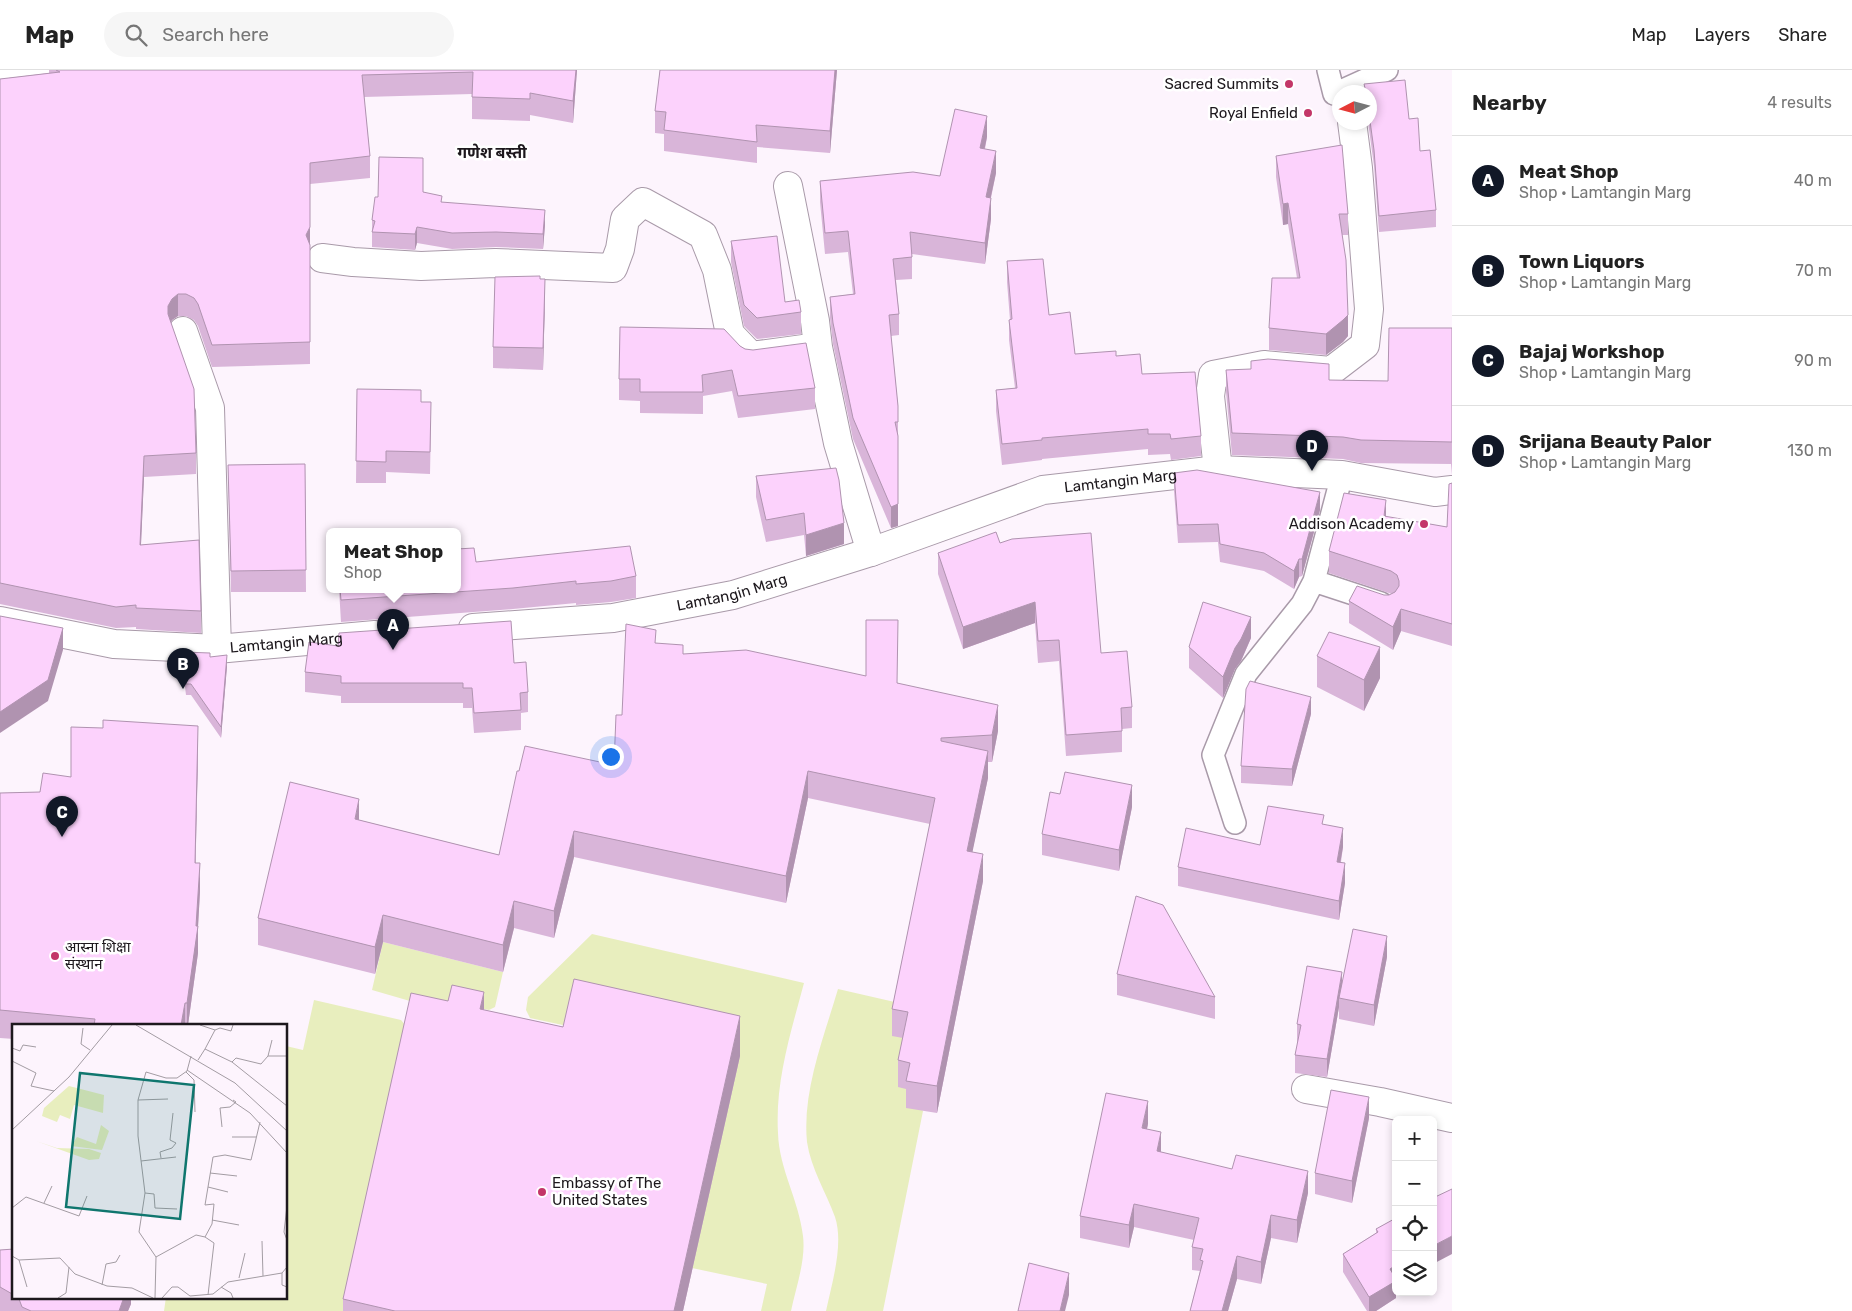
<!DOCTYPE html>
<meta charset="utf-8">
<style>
body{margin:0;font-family:Rubik,"Noto Sans Devanagari",sans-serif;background:#f6f6f6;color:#222}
.controls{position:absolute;right:15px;bottom:15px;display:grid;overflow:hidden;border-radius:8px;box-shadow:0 2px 8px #0003}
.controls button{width:45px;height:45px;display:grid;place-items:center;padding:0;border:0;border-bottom:1px solid #e0e0e0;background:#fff;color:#222;font:25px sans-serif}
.compass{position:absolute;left:1332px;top:15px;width:45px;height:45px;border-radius:50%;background:#fff;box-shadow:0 2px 8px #0003;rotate:264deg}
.you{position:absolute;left:610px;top:686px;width:18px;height:18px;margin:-12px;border:4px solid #fff;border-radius:50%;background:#1a73e8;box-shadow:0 0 0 8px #1a73e833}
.badge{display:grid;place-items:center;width:32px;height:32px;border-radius:50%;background:#111827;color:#fff;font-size:16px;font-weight:700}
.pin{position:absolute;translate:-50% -41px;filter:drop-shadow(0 1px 2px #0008)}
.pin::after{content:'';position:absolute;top:26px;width:18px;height:15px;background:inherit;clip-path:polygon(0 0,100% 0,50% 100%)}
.popup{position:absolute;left:326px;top:458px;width:135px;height:65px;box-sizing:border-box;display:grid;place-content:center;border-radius:8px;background:#fff;filter:drop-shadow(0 1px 4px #0005);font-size:16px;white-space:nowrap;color:#767676}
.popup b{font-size:19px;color:#222}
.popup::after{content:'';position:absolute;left:50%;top:100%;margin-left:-10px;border:10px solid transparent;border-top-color:#fff}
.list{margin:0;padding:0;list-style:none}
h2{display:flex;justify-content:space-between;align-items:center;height:65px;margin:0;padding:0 20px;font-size:21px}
h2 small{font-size:16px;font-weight:400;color:#767676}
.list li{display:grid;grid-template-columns:32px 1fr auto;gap:15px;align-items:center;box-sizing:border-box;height:90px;padding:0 20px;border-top:1px solid #e0e0e0}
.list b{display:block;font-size:19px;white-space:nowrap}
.list p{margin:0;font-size:16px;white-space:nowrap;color:#767676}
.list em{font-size:16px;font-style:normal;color:#767676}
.icon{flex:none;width:28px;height:28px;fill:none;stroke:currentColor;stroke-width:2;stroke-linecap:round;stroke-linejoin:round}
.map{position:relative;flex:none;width:1452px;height:1241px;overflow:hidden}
header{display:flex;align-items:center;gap:30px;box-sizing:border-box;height:70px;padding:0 25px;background:#fff;border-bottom:1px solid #e0e0e0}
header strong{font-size:24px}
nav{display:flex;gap:28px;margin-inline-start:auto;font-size:18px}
.search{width:350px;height:45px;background:#f6f6f6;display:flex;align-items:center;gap:12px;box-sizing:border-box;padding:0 18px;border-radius:28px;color:#767676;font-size:19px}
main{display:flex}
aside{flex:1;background:#fff}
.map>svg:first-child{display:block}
</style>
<header>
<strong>Map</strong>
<div class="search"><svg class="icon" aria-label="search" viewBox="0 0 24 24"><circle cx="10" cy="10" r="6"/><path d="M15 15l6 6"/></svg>Search here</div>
<nav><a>Map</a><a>Layers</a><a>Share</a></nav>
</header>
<main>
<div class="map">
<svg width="1452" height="1241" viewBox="0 0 1452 1241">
<rect width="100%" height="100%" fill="#fdf4fd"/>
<path fill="#e8eebe" d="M592,864L804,913C791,962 775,1011 778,1063C779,1099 799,1130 803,1166C806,1190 796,1217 791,1241H761L767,1214L692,1198L572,957L530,948L526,940L528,927Z
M383,872L503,902L495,937L489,940L447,932L434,938L372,920Z
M838,919L899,933L908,969L910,1020L923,1041L883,1241H826C832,1213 844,1174 835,1147C826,1122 811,1099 807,1072C802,1021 824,967 838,919Z
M314,930L401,950L411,962L349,1241H164L166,1227H286V976L303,980Z"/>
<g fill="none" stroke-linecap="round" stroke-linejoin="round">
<defs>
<path id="service" d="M1328,0L1334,24L1387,0
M1342,405L1314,511L1381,533
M1235,753L1213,685L1246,604L1302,534L1314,511"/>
<path id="minor" d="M0,9L40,6L47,0
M788,116L815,251L818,277L838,373L871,482
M322,188L353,192L421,196L495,193L613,198L620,179L625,149L643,132L703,165L717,200L730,264L751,286L818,277
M183,261L210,338L217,579
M1218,400L1210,326L1213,305L1264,295L1331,301L1365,275L1369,239L1358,98L1352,52
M1306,1019L1380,1032L1452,1048"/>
<g id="tertiary">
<path id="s1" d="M0,551L114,574L217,579L375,565"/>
<path id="s2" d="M473,558L613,548L733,525L871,482L1043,420L1218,400L1342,405L1435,422L1452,420"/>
</g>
</defs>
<use href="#service" stroke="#a99aa9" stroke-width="24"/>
<use href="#minor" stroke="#a99aa9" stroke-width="30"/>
<use href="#tertiary" stroke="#a99aa9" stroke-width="30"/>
<use href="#service" stroke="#fff" stroke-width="21"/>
<use href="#minor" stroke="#fff" stroke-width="28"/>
<use href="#tertiary" stroke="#fff" stroke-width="28"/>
</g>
<path fill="#d9b5d9" d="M49,0H577L573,53L530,45V51L472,49V24L364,27L370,86V108L310,114V294L212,297L198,256L194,250L186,246H178L172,250L171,252L196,383V404L144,407L141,475L201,541V563L136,559V557L116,558L0,534V9L49,3Z
M660,0H837L830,83L757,77V93L664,81V64L655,63V41Z
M1364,14L1409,49L1420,81L1436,140V157L1379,162L1374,96L1368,52H1370V22H1364Z
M987,67L985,79L996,103L991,128V149L985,194L912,184V209L896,210L899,244V265L891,266L898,336V456L891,458L853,369L833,274L830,248V227L853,224L848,182L825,184L820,132V111L940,106Z
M1276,86L1348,144V165H1342L1348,266L1343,272L1326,285L1269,280V258L1297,208L1288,154L1283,155L1276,107Z
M423,122L442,132L545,155L543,179L496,177L452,179L417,173L415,180L372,177V150L378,127Z
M731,171L785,232L801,242V264L757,269L744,256L731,192Z
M1007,191L1049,245L1075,284L1116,286L1142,304L1201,366V386L1171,390L1170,384L1148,385V379L1042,389V390L1002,395L996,341V320L1015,318L1009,270V250H1010L1007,212Z
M540,209L545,230L543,300L493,298V277Z
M1452,258V405L1451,394L1361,393L1343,389L1232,385L1226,322V300L1329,310L1388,311Z
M740,276L815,318V339L738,348L732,321L703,326V344L640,343V331L619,330V309Z
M357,319L421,332L431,353L430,404L386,402V413H356Z
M305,394L306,522H231L228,395Z
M1174,403L1320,440L1302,506L1299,507L1294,519L1264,501L1220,492L1218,472L1178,473L1174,421Z
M756,406L844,474L806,486L804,465L766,472L756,427Z
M1452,413V576L1401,561L1393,580L1349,553V531L1384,525H1389L1392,524L1329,503V481L1386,447L1447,457Z
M1000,473L1101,583L1132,637V658L1122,659V682L1066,686L1059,591L1038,593L1035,553L963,579L938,504V483Z
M476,492L636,506V528L611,532L576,535V533L513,539L341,552L339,519H457Z
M1251,568L1241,591L1235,599L1223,628L1189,598V577Z
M656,573L683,584L898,613L998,661L992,692H988V708L972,782L983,811L937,1043L906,1038V1019L898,1017V990L903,968L892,966V939L930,754L808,728L786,833L574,787L554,868L514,858L503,902L383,872L375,904L258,875V848L359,750L499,785L519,701L614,695L622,645Z
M338,576L514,593L528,622V642L521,643V660L474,663L472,638H463V633H341V626L305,622V602Z
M183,582L210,587L227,596L221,668L191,625H186L185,617L174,602V591L183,590Z
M1317,586L1380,608L1364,641L1317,617Z
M1311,644L1292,716L1241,713V696Z
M198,684L195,793L200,821L198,856V883L188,955H14V969L0,968V723L40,722L71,707Z
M1132,737L1119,801L1042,785V764Z
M1324,755L1343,777L1341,792L1345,813L1339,850L1178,816V797L1260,775Z
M1387,887L1374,956L1339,949V937L1327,1007L1295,1003V985L1298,972H1297V954L1342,912Z
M1117,904L1215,927V949L1117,925Z
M484,940L563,957L740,986L683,1241H343V1229Z
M1369,1048L1352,1133L1315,1124V1103Z
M1148,1054L1147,1059L1161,1082L1308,1123L1297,1173L1271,1168L1261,1214L1237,1209L1228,1241H1190L1200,1201L1192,1200V1177L1194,1170L1134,1157L1129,1178L1080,1168V1146Z
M1396,1148V1228L1376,1241H1367L1343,1202V1184L1376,1163V1159Z
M14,1179V1227H131V1234L128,1241H0V1180Z"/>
<path fill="#b093b0" d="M576,0H577L573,53V31Z
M835,0H837L830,83V61Z
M987,46V67L980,100V78Z
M996,81V103L986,149V127Z
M991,128V149L985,194V173Z
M1288,133V154L1283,155V134Z
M545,140V155L543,179V164Z
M310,157V178L306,165Z
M417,157V173L415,180V164Z
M545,209V230L543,300V278Z
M178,224V246L172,250L168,258V236L172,229Z
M1348,245V266L1343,272L1326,285V264Z
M144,386V407L140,496V475Z
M898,387V456L891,458V437Z
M1320,422V440L1302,506V489Z
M1386,430V452L1384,446Z
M844,453V474L806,486V465Z
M1299,489V507L1294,519V501Z
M1035,532V553L963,579V557Z
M1401,539V561L1393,580V557Z
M1251,547V568L1241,591L1235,599L1223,628V607L1235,578Z
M63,558V580L48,631L0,663V642Z
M1380,577V608L1364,641V610Z
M227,585V596L221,668V657Z
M1311,627V644L1292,716V699Z
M998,635V661L992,692V665Z
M198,656V684L195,820V793Z
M988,681V708L967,808V781Z
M808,701V728L786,833V806Z
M1132,715V737L1119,801V780Z
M359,729V756L355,749Z
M1343,758V777L1337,811V792Z
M574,761V787L554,868V841Z
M983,784V811L937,1043V1016Z
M200,793V821L198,857V856V883L188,955H187V933L196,856Z
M1345,793V813L1339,850V831Z
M514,831V858L503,902V875Z
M383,845V872L375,904V877Z
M1387,866V887L1374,956V935Z
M1342,902V920L1339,928V937L1327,1007V989Z
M484,922V961L480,939Z
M185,933V955H181Z
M740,946V986L683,1241H674Z
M1369,1027V1048L1352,1133V1111Z
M1148,1031V1054L1142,1081V1058Z
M1161,1062V1085L1157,1081Z
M1308,1101V1123L1297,1173V1150Z
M1134,1134V1157L1129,1178V1155Z
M1271,1145V1168L1261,1214V1192Z
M1452,1166V1184L1433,1194V1176Z
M1237,1186V1209L1228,1241H1222Z
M1396,1195V1228L1376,1241H1369V1227L1390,1199Z
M1069,1203V1225L1065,1241H1060Z
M124,1227H131V1234L128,1241H119Z"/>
<path fill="#fcd2fc" stroke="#b093b0" d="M56,0H576L573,31L530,23V29L472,27L473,2L362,5L370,86L310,93V157L306,165L310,175V272L212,275L198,234L194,228L186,224H178L172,229L168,236V244L194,319L196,383L144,386L140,475L199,470L201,541L136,538V535L116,537L0,513V9L60,2Z
M660,0H835L830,61L756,55L757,72L664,60L666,42L655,41Z
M1405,10L1409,49L1418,48L1420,81L1430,80L1436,140L1379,146L1374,80L1370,51V22H1366L1364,14Z
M955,39L987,46L980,78L996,81L986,127L991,128L985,173L910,162L912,187L893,189L899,244L889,245L898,336V352H895L898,366V434L891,437L853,348L833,253L830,227L855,224L848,161L825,163L820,111L913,102L940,106Z
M1342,75L1348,144H1339L1346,190L1348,245L1343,250L1326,264L1269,258L1272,208H1300L1288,133L1283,134L1276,86Z
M379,87L423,88V122L442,126L441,132L545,140L543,164L496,162L452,163L417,157L415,164L372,162L375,151L372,150L375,127H378Z
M777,166L785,232L799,230L801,242L757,248L744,235L731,171Z
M1043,189L1049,245L1070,242L1075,284L1116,281V286L1140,284L1142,304L1195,302L1201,366L1171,369L1170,364H1148V359L1042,368V370L1002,374L996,320L1017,318L1009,250L1012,249L1007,191Z
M540,206V209H545L543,278L493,277L495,207Z
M620,257L724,259L740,276L745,279L753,280L806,273L815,318L738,326L732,300L702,305L703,322H640V309H619Z
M1389,258H1452V372L1361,370L1343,367L1232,363L1226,300L1251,299V291L1268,289L1329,294V310L1388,311Z
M357,319L421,320V332H431L430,382L386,381V392L356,391Z
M305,394L306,500L231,501L228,395Z
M836,398L839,410L844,453L806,465L804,443L766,450L756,406Z
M1197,400L1320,422L1302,489H1299L1294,501L1264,483L1220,474L1218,454L1178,455L1174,403Z
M1452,413V554L1401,539L1393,557L1349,531L1357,516L1384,525H1389L1395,522L1399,516V511L1397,505L1391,501L1329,481L1344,423L1386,430L1384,446L1447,457L1449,414Z
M996,462L1000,473L1012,469L1091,463L1101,583L1127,581L1132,637L1121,638L1122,661L1066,665L1059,570L1038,571L1035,532L963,557L938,483Z
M630,476L636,506L611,511L576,514V511L513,518L341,530L340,519H457V479L474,478L476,492Z
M1203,532L1251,547L1241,569L1235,578L1223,607L1189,577Z
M0,546L63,558L48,610L0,642Z
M866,550H898L897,613L998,635L992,665L941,668V671L988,681L967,781L983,784L937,1016L906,1011L910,993L898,990L908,942L892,939L935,728L808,701L786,806L574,761L554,841L514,831L503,875L383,845L375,877L258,848L290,712L359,729L355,749L499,785L517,701H519L525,676L614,695L616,645H622L626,554L656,560L655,573L683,575V584L746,580L866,606Z
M511,551L514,593L526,592L528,622L520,623L521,640L474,643L472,618H463V613H341V606L305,602L309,572L338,576L339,563Z
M1329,562L1380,577L1364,610L1317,586Z
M183,582L210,583V587L227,585L221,657L191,614H186L185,607L174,591L183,590Z
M1250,611L1311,627L1292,699L1241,696L1246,619Z
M103,650L198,656L195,793H200L196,856H198L187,933H185L181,955H94L95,949L0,940V723L40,722L43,703L71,707V657L103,658Z
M1065,702L1132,715L1119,780L1042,764L1050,722L1060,724Z
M1268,736L1324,745L1322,754L1343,758L1337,792L1345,793L1339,831L1178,797L1186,758L1260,775Z
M1136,826L1163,835L1215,927L1117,904Z
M1353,859L1387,866L1374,935L1339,928Z
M1307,896L1342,902L1327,989L1295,985L1301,955L1297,954Z
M574,909L740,946L674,1241H395L343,1229L411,923L448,931L452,915L484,922L480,939L563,957Z
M1331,1020L1369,1027L1352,1111L1315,1103Z
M1106,1023L1148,1031L1142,1058L1161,1062L1157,1081L1232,1099L1236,1085L1308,1101L1297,1150L1271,1145L1261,1192L1237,1186L1222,1241H1190L1203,1191L1200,1190L1203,1179L1192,1177L1199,1148L1134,1134L1129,1155L1080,1146Z
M1452,1119V1166L1433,1176V1128Z
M1396,1148V1195L1390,1199L1396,1209V1211L1369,1227L1343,1184L1378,1162L1376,1159Z
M14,1179V1225L0,1217V1180Z
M1029,1193L1069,1203L1060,1241H1018Z
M17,1227H124L119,1241H31L22,1237L19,1229Z"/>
<g fill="#c33668" stroke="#fff" stroke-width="2">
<circle cx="1289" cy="14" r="5"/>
<circle cx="1308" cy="43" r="5"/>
<circle cx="1424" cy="454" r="5"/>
<circle cx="55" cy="886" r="5"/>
<circle cx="542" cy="1122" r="5"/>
</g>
<g text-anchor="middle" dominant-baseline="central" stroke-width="5" stroke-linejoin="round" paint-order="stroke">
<g font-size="15" fill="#1d181d" stroke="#fff" text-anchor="end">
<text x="1279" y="14">Sacred Summits</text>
<text x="1298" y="43">Royal Enfield</text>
<text x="1414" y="454">Addison Academy</text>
<text x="65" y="877" text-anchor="start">आस्ना शिक्षा<tspan x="65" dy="17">संस्थान</tspan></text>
<text x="552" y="1113" text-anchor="start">Embassy of The<tspan x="552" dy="17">United States</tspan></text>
</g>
<g font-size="15" fill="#1d181d" stroke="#fff">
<text stroke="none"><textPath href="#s2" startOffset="668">Lamtangin Marg</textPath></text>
<text stroke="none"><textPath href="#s2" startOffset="262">Lamtangin Marg</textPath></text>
<text stroke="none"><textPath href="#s1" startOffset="289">Lamtangin Marg</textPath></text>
</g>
<g font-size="16" font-weight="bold" fill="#1d181d" stroke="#fff">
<text x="492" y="82">गणेश बस्ती</text>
</g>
</g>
<g transform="translate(12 954)">
<rect width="275" height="275" fill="#fdf4fd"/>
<path d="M57,62L92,71L91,89L62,81L58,95L48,91L45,98L30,92L32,84ZM89,101L97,107L90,126L59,122L65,113L84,120ZM24,117L45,124L77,125L89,129L87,135L77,136Z" fill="#e8eebe"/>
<path fill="none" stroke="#a39ca3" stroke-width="1" d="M124,1L223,59L275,107M188,1L203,6M71,4L69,20L78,26M0,24L8,27L11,21L24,23M193,25L203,6L208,4L219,7L221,1M256,32L260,16M186,36L193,25L220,38L275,82M0,37L24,49L19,62L42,67M220,38L224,34L249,40L256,32H275M175,46L238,89L275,129M174,48L182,56L183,88M126,76L156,75M210,103L208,84L218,83L224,78L221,76M0,106L57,53L100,1M220,113H244M149,134L148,128L160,124L164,119L158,116L161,89M129,137L164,133M275,139V160M198,149L225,152M196,163L216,168M133,169L142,170L143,184L165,185M32,179L40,162M275,182L272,208L275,216M0,184L14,173L67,192L75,172M200,196L227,201M250,217L251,252M0,232L7,236L48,234L63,250L95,262L120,264L141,274M144,233L184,211L193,213M7,236L15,263M270,249V261L275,263M227,254L233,229M90,261L94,240L104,238L108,231M209,263L219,269L221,274M196,271L202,219L193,213L200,200L202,180L193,181L201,133L213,131L239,136L248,98M178,272L201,270L216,258L270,249L275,243M46,274L54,269L57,243M143,274L144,233L127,208L133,169L126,112V76L134,48L154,54H165L175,47L179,32M150,274L160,263H166L178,272"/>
<path fill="#0f766e" fill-opacity="0.15" stroke="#0f766e" stroke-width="2.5" d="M68,49L182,61L168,195L54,183Z"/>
<rect width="275" height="275" fill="none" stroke="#1d181d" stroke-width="2.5"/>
</g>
</svg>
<div class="controls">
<button>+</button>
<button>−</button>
<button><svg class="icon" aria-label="locate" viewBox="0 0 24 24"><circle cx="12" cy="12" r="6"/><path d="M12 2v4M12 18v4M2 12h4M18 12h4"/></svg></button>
<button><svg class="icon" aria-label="layers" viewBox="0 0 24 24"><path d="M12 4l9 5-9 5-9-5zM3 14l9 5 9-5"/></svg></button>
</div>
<svg class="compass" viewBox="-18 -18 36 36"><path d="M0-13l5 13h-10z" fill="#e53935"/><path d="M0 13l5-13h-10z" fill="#767676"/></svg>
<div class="you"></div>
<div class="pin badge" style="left:393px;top:580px">A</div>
<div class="popup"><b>Meat Shop</b>Shop</div>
<div class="pin badge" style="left:183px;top:619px">B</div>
<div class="pin badge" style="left:62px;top:767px">C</div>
<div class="pin badge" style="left:1312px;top:401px">D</div>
</div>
<aside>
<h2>Nearby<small>4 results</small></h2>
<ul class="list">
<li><span class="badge">A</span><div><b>Meat Shop</b><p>Shop · Lamtangin Marg</p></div><em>40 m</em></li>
<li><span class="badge">B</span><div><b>Town Liquors</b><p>Shop · Lamtangin Marg</p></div><em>70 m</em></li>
<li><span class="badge">C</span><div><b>Bajaj Workshop</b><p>Shop · Lamtangin Marg</p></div><em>90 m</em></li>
<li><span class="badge">D</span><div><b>Srijana Beauty Palor</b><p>Shop · Lamtangin Marg</p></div><em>130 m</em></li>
</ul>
</aside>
</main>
